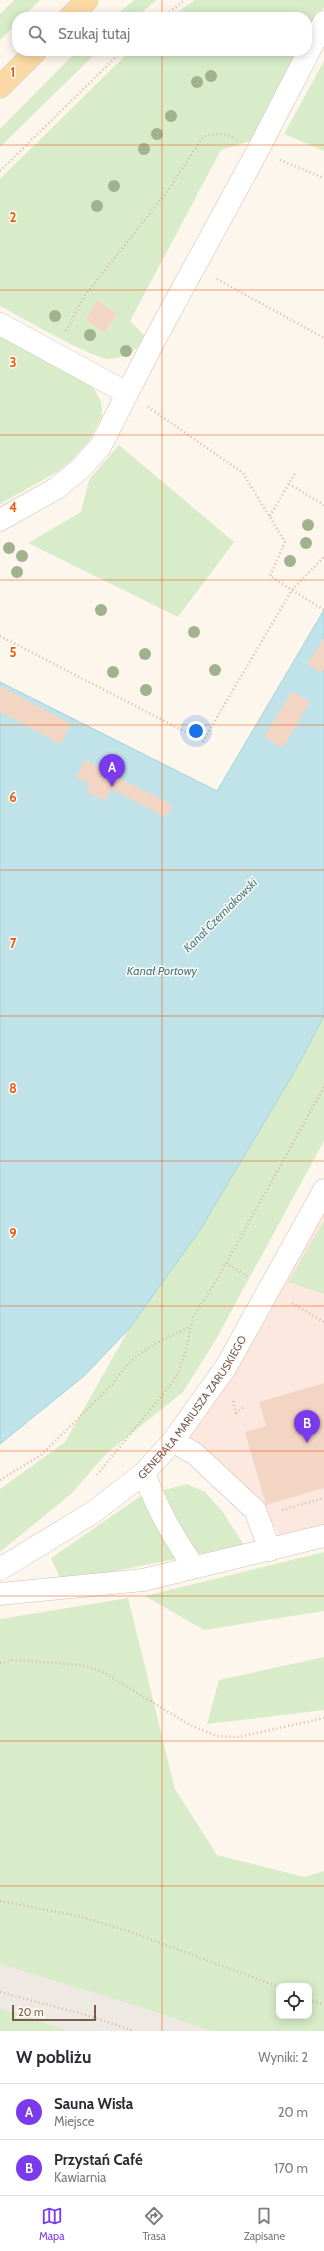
<!DOCTYPE html>
<html lang="pl">
<meta charset="utf-8">
<style>
body{margin:0;font-family:Cabin,sans-serif;background:#f2f2f3;color:#2b2b33}
.controls{position:absolute;right:12px;bottom:12px;display:grid;overflow:hidden;border-radius:8px;box-shadow:0 2px 10px #0003}
.controls button{width:36px;height:36px;display:grid;place-items:center;padding:0;border:0;border-bottom:1px solid #e1e1e2;background:#fff;color:#2b2b33;font:20px sans-serif}
.scale{position:absolute;left:12px;bottom:10px;width:84px;box-sizing:border-box;padding-left:4px;border:2px solid #7a5c4d;border-top:0;font-size:11px;line-height:14px;white-space:nowrap;color:#7a5c4d;-webkit-text-stroke:3px #fffaf3;paint-order:stroke}
.you{position:absolute;left:196px;top:731px;width:14px;height:14px;margin:-10px;border:3px solid #fff;border-radius:50%;background:#1a73e8;box-shadow:0 0 0 6px #1a73e833}
.badge{display:grid;place-items:center;width:26px;height:26px;border-radius:50%;background:#7c3aed;color:#fff;font-size:13px;font-weight:700}
.pin{position:absolute;translate:-50% -33px;filter:drop-shadow(0 1px 2px #0008)}
.pin::after{content:'';position:absolute;top:21px;width:14px;height:12px;background:inherit;clip-path:polygon(0 0,100% 0,50% 100%)}
.list{margin:0;padding:0;list-style:none}
h2{display:flex;justify-content:space-between;align-items:center;height:52px;margin:0;padding:0 16px;font-size:17px}
h2 small{font-size:13px;font-weight:400;color:#7c7c81}
.list li{display:grid;grid-template-columns:26px 1fr auto;gap:12px;align-items:center;box-sizing:border-box;height:56px;padding:0 16px;border-top:1px solid #e1e1e2}
.list b{display:block;font-size:15px;white-space:nowrap}
.list p{margin:0;font-size:13px;white-space:nowrap;color:#7c7c81}
.list em{font-size:13px;font-style:normal;color:#7c7c81}
.icon{flex:none;width:22px;height:22px;fill:none;stroke:currentColor;stroke-width:2;stroke-linecap:round;stroke-linejoin:round}
.map{position:relative;flex:none;width:324px;height:2031px;overflow:hidden}
.search{position:absolute;background:#fff;box-shadow:0 2px 10px #0003;left:12px;right:12px;top:12px;height:44px;display:flex;align-items:center;gap:10px;box-sizing:border-box;padding:0 14px;border-radius:16px;color:#7c7c81;font-size:15px}
.sheet{height:164px;background:#fff}
nav{display:flex;justify-content:space-around;align-items:center;box-sizing:border-box;height:56px;border-top:1px solid #e1e1e2;background:#fff;font-size:11px;color:#7c7c81}
nav a{display:grid;justify-items:center;gap:2px}
nav .on{color:#7c3aed}
.map>svg:first-child{display:block}
</style>
<div class="map">
<svg width="324" height="2031" viewBox="0 0 324 2031">
<rect width="100%" height="100%" fill="#fdf6ec"/>
<path fill="#fde8e0" d="M324,1210V1525L280,1536L261,1503L185,1438Z"/>
<path fill="#efe9e4" d="M0,1964L146,2009L210,2031H0Z"/>
<path fill="#d8ecc9" fill-rule="evenodd" d="M14,0H40L23,17H17V23L0,40V14Z
M134,0H157L136,17H114Z
M195,0H324V7L307,39V17H171Z
M77,51H98L0,147V129Z
M130,51H301L253,140L221,150L130,321L146,337C137,350 125,359 108,359C92,358 19,316 0,306V179ZM97,300L117,314L105,333L85,320Z
M324,61V151L284,134Z
M0,336L92,385L101,401L102,416L89,441L70,462L57,472L0,504Z
M119,445L234,542L178,617L28,543L81,512L89,480Z
M324,1016V1141L215,1341L183,1392L106,1454L71,1494L0,1552V1489L65,1442L129,1329L200,1230L296,1069Z
M324,1221V1294L288,1282Z
M187,1484L205,1492L222,1511L244,1545L62,1582L51,1558L141,1496Z
M324,1552V1611L204,1630L145,1596Z
M128,1598L175,1789L217,1855L304,1877L324,1871V2031H210L146,2009L0,1964V1619ZM279,1986H309V2016H279Z
M324,1657V1710L207,1724L219,1680Z
M0,2008L68,2031H0Z"/>
<path fill="#bfe3e8" stroke="#a5d3da" d="M324,610V1016L296,1069L200,1230L129,1329L84,1376L0,1444V682L217,791Z"/>
<path fill="#f3d5c3" d="M97,300L117,314L105,333L85,320Z
M324,638V669L321,673L307,664Z
M0,686L71,724L61,744L0,712Z
M292,691L310,702L283,748L264,737Z
M85,760L172,805L166,817L111,789L105,801L86,791L89,784L76,777Z
M324,1383V1488L266,1505L245,1432L266,1426L259,1402Z"/>
<g fill="none" stroke-linecap="round" stroke-linejoin="round">
<defs>
<g id="minor">
<path d="M0,324L127,393"/>
<path d="M0,520L57,488L80,469L100,447L154,341L258,150L324,22"/>
<path d="M173,1441L195,1454L255,1510L270,1550"/>
<path d="M144,1473C158,1510 172,1535 194,1567"/>
<path id="s1" d="M0,1569L92,1513L144,1473L173,1441L226,1367L324,1190"/>
<path d="M0,1594L143,1580L324,1536"/>
</g>
<path id="major" d="M70,17L87,0
M0,87L36,51"/>
</defs>
<use href="#minor" stroke="#d1beb0" stroke-width="23"/>
<use href="#major" stroke="#dad1cd" stroke-width="23"/>
<path stroke="#d9b8a5" stroke-width="2.5" stroke-dasharray="1 3" stroke-linecap="butt" d="M163,17L185,0
M280,160L324,178
M0,171L122,51
M217,279L324,338
M66,331L85,295L167,192L203,137C216,133 224,132 236,139
M148,407L243,473L285,542L270,576L324,610
M289,484L324,505
M270,516L295,473
M0,636L203,741L292,590L324,557
M226,1263L247,1276
M292,1303L324,1322
M233,1401L236,1413L244,1407
M97,1475L175,1379L185,1354L193,1317L218,1278L324,1087
M0,1480L41,1455L113,1384C131,1353 160,1341 191,1326
M282,1510L324,1498
M0,1663L13,1660L81,1665L101,1671L190,1725L217,1736L239,1737L324,1718
M0,1901L78,1916L128,1931L279,1987
M0,1992L86,2015L134,2031
M309,1999L324,2005"/>
<use href="#minor" stroke="#fff" stroke-width="22"/>
<use href="#major" stroke="#fbd9a5" stroke-width="22"/>
</g>
<g fill="#a0b28e">
<circle cx="211" cy="76" r="6"/>
<circle cx="197" cy="82" r="6"/>
<circle cx="171" cy="116" r="6"/>
<circle cx="157" cy="134" r="6"/>
<circle cx="144" cy="149" r="6"/>
<circle cx="114" cy="186" r="6"/>
<circle cx="97" cy="206" r="6"/>
<circle cx="55" cy="316" r="6"/>
<circle cx="90" cy="335" r="6"/>
<circle cx="126" cy="351" r="6"/>
<circle cx="308" cy="525" r="6"/>
<circle cx="306" cy="543" r="6"/>
<circle cx="9" cy="548" r="6"/>
<circle cx="22" cy="556" r="6"/>
<circle cx="290" cy="561" r="6"/>
<circle cx="17" cy="572" r="6"/>
<circle cx="101" cy="610" r="6"/>
<circle cx="194" cy="632" r="6"/>
<circle cx="145" cy="654" r="6"/>
<circle cx="215" cy="670" r="6"/>
<circle cx="113" cy="672" r="6"/>
<circle cx="146" cy="690" r="6"/>
</g>
<path fill="none" stroke="#e8590c" stroke-width="1" stroke-opacity="0.55" d="M162,0V17M162,51V2031M0,145H324M0,290H324M0,435H324M0,580H324M0,725H324M0,870H324M0,1016H324M0,1161H324M0,1306H324M0,1451H324M0,1596H324M0,1741H324M0,1886H324"/>
<g text-anchor="middle" dominant-baseline="central" stroke-width="3" stroke-linejoin="round" paint-order="stroke">
<g font-size="11" fill="#7a5c4d" stroke="#fffaf3">
<text stroke="none"><textPath href="#s1" startOffset="255">GENERAŁA MARIUSZA ZARUSKIEGO</textPath></text>
</g>
<g font-size="12" font-style="italic" fill="#437c86" stroke="#fffaf3">
<text transform="translate(220 915) rotate(-45)">Kanał Czerniakowski</text>
<text x="162" y="970">Kanał Portowy</text>
</g>
</g>
<g font-size="13" text-anchor="middle" font-weight="bold" fill="#e8590c" stroke="#fffaf3" stroke-width="3" stroke-linejoin="round" paint-order="stroke">
<text x="13" y="77">1</text>
<text x="13" y="222">2</text>
<text x="13" y="367">3</text>
<text x="13" y="512">4</text>
<text x="13" y="657">5</text>
<text x="13" y="802">6</text>
<text x="13" y="948">7</text>
<text x="13" y="1093">8</text>
<text x="13" y="1238">9</text>
</g>
</svg>
<div class="controls">
<button><svg class="icon" aria-label="locate" viewBox="0 0 24 24"><circle cx="12" cy="12" r="6"/><path d="M12 2v4M12 18v4M2 12h4M18 12h4"/></svg></button>
</div>
<div class="scale">20 m</div>
<div class="you"></div>
<div class="pin badge" style="left:112px;top:787px">A</div>
<div class="pin badge" style="left:307px;top:1443px">B</div>
<div class="search"><svg class="icon" aria-label="search" viewBox="0 0 24 24"><circle cx="10" cy="10" r="6"/><path d="M15 15l6 6"/></svg>Szukaj tutaj</div>
</div>
<section class="sheet">
<h2>W pobliżu<small>Wyniki: 2</small></h2>
<ul class="list">
<li><span class="badge">A</span><div><b>Sauna Wisła</b><p>Miejsce</p></div><em>20 m</em></li>
<li><span class="badge">B</span><div><b>Przystań Café</b><p>Kawiarnia</p></div><em>170 m</em></li>
</ul>
</section>
<nav>
<a class="on"><svg class="icon" aria-label="map" viewBox="0 0 24 24"><path d="M3 6l6-2 6 2 6-2v14l-6 2-6-2-6 2zM9 4v14M15 6v14"/></svg>Mapa</a>
<a><svg class="icon" aria-label="directions" viewBox="0 0 24 24"><path d="M12 3l9 9-9 9-9-9zM9 14v-3h6M13 9l2 2-2 2"/></svg>Trasa</a>
<a><svg class="icon" aria-label="saved" viewBox="0 0 24 24"><path d="M7 4h10v16l-5-4-5 4z"/></svg>Zapisane</a>
</nav>
